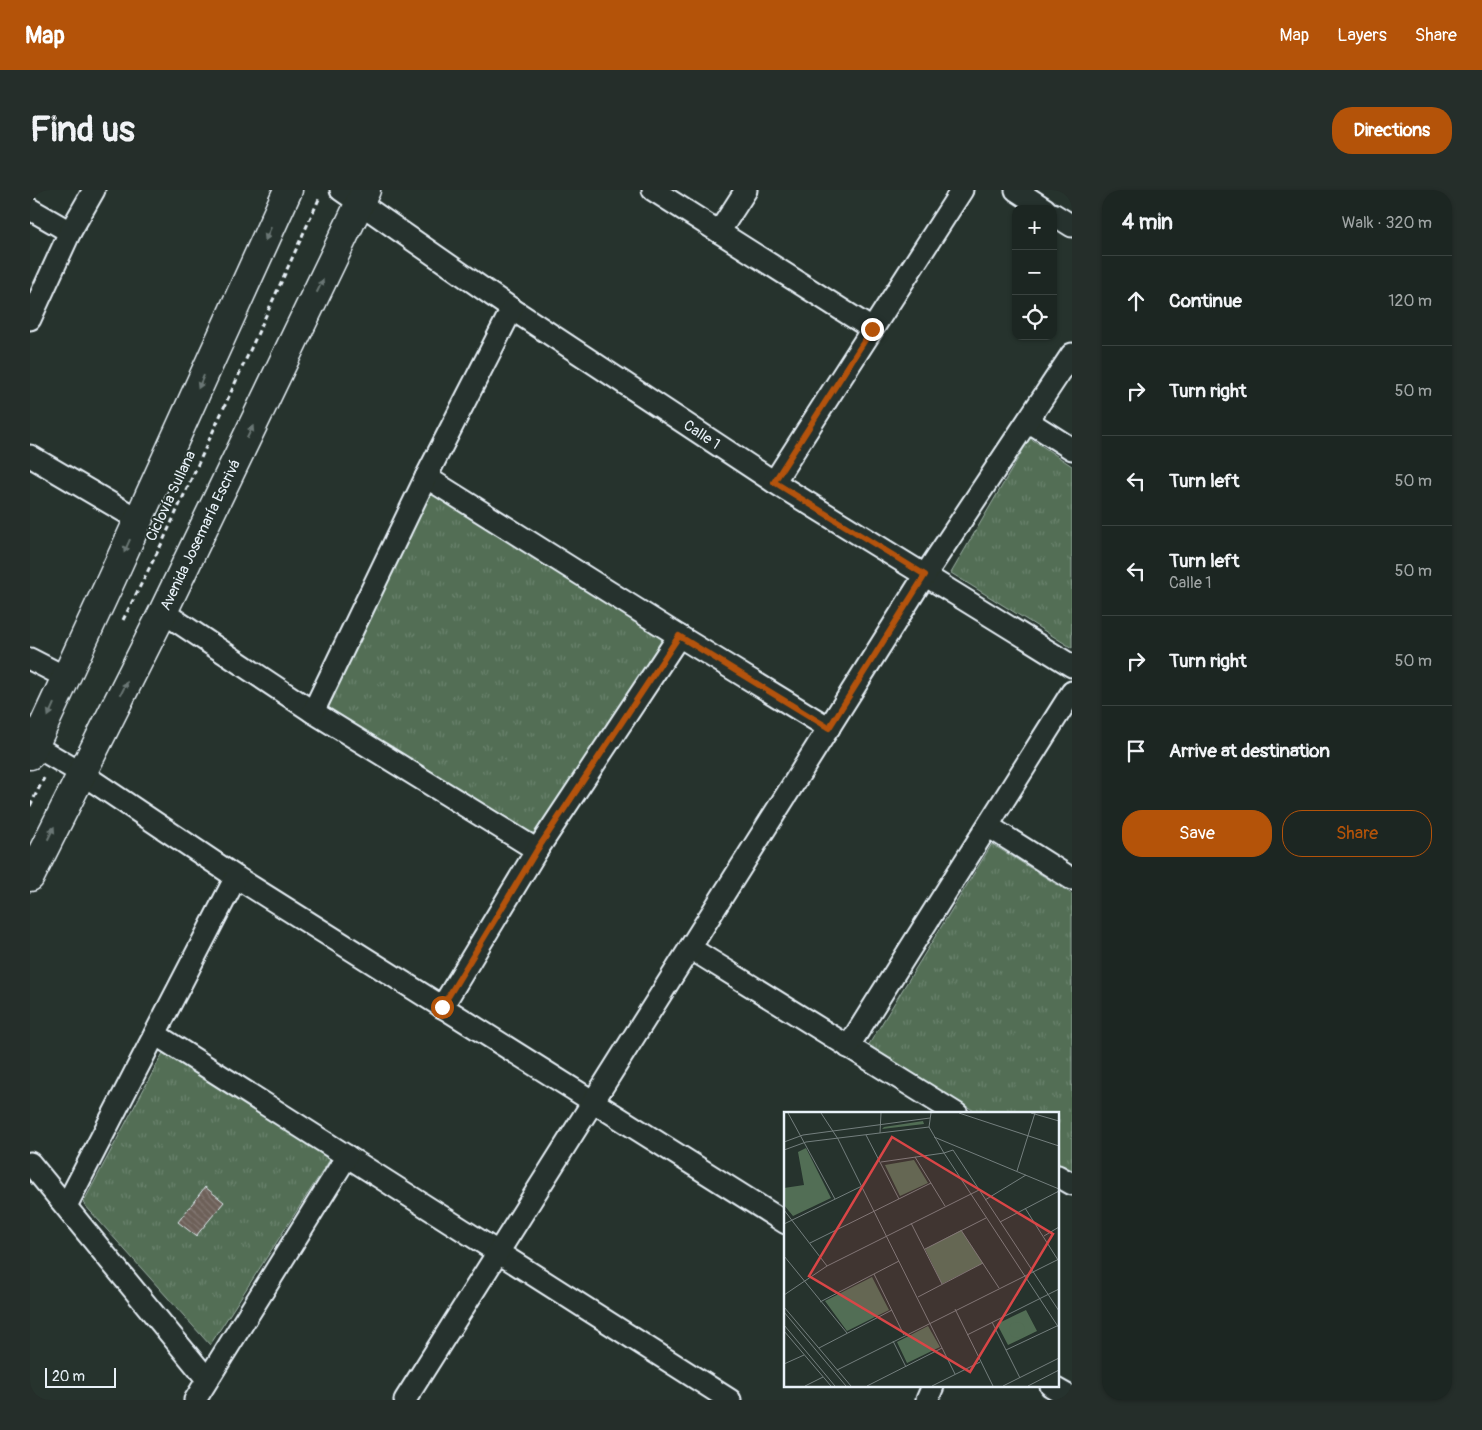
<!DOCTYPE html>
<meta charset="utf-8">
<style>
body{margin:0;font-family:Pangolin,sans-serif;background:#252e2a;color:#f1f3f6}
.controls{position:absolute;right:15px;top:15px;display:grid;overflow:hidden;border-radius:10px;box-shadow:0 1px 4px #0004}
.controls button{width:45px;height:45px;display:grid;place-items:center;padding:0;border:0;border-bottom:1px solid #3a4340;background:#1c2622;color:#f1f3f6;font:25px sans-serif}
.scale{position:absolute;left:15px;bottom:12px;width:71px;box-sizing:border-box;padding-left:5px;border:2px solid #e8f1f8;border-top:0;font-size:14px;line-height:18px;white-space:nowrap;color:#e8f1f8;-webkit-text-stroke:4px #26332d;paint-order:stroke}
.stop{position:absolute;width:15px;height:15px;margin:-11px;border:4px solid #b45309;border-radius:50%;background:#fff}
.stop.end{background:#b45309;border-color:#fff;box-shadow:0 1px 5px #0008}
.list{margin:0;padding:0;list-style:none}
h2{display:flex;justify-content:space-between;align-items:center;height:65px;margin:0;padding:0 20px;font-size:21px}
h2 small{font-size:16px;font-weight:400;color:#a0a5a5}
.list li{display:grid;grid-template-columns:32px 1fr auto;gap:15px;align-items:center;box-sizing:border-box;height:90px;padding:0 20px;border-top:1px solid #3a4340}
.list b{display:block;font-size:19px;white-space:nowrap}
.list p{margin:0;font-size:16px;white-space:nowrap;color:#a0a5a5}
.list em{font-size:16px;font-style:normal;color:#a0a5a5}
.actions{display:flex;gap:10px;padding:15px 20px}
.actions a{flex:1;padding:11px 0;border:1px solid #b45309;border-radius:20px;text-align:center;font-size:18px;color:#b45309}
.actions .main{background:#b45309;color:#fff}
.icon{flex:none;width:28px;height:28px;fill:none;stroke:currentColor;stroke-width:2;stroke-linecap:round;stroke-linejoin:round}
.map{position:relative;flex:none;width:1042px;height:1210px;overflow:hidden;border-radius:20px}
header{display:flex;align-items:center;gap:30px;box-sizing:border-box;height:70px;padding:0 25px;background:#b45309;color:#fff}
header strong{font-size:24px}
nav{display:flex;gap:28px;margin-inline-start:auto;font-size:18px}
.intro{display:flex;align-items:center;justify-content:space-between;box-sizing:border-box;height:120px;padding:0 30px}
h1{margin:0;font-size:35px}
.button{padding:12px 22px;border-radius:20px;background:#b45309;color:#fff;font-size:18px;font-weight:700}
main{display:flex;gap:30px;padding:0 30px}
aside{flex:1;background:#1c2622;border-radius:20px;box-shadow:0 1px 4px #0004}
.map>svg:first-child{display:block}
</style>
<header>
<strong>Map</strong>
<nav><a>Map</a><a>Layers</a><a>Share</a></nav>
</header>
<div class="intro"><h1>Find us</h1><a class="button">Directions</a></div>
<main>
<div class="map">
<svg width="1042" height="1210" viewBox="0 0 1042 1210">
<defs>
<pattern id="grass-tufts" width="24" height="20" patternUnits="userSpaceOnUse" patternTransform="scale(1.25)"><rect width="24" height="20" fill="#526e55"/><path d="M3 7l-1-3M5 7V3M7 7l1-3M15 17l-1-3M17 17v-4M19 17l1-3" fill="none" stroke="#6b836e"/></pattern>
<pattern id="building-back-hatch" width="6" height="6" patternUnits="userSpaceOnUse" patternTransform="scale(1.25)"><rect width="6" height="6" fill="#6d6059"/><path d="M-1 5l2 2M0 0l6 6M5-1l2 2" fill="none" stroke="#827772"/></pattern>
</defs>
<rect width="100%" height="100%" fill="#26332d"/>
<filter id="ink" filterUnits="userSpaceOnUse"><feTurbulence type="fractalNoise" baseFrequency=".02" numOctaves="2"/><feDisplacementMap in="SourceGraphic" scale="10" xChannelSelector="R" yChannelSelector="G"/><feConvolveMatrix kernelMatrix="1 2 1 2 8 2 1 2 1" color-interpolation-filters="sRGB"/></filter>
<g filter="url(#ink)">
<path fill="url(#grass-tufts)" stroke="#9db0a6" d="M1000,248L1042,276V458L921,383Z
M396,287L649,446L507,660L283,522Z
M962,654L1042,704V981L1028,973V924H949L838,856Z
M133,863L301,968L180,1155L53,1013Z"/>
<path fill="url(#building-back-hatch)" stroke="#e8f1f8" d="M175,997L194,1012L166,1046L148,1032Z"/>
<g fill="none" stroke-linecap="round" stroke-linejoin="round">
<defs>
<g id="street">
<path id="s1" d="M311,0L482,119L744,292L1042,476"/>
<path d="M623,0L842,139"/>
<path d="M986,0L1015,19"/>
<path d="M0,19L40,42"/>
<path d="M1023,24L1042,36"/>
<path d="M689,42L716,0"/>
<path d="M0,129L40,42L64,0"/>
<path d="M998,231L1042,259"/>
<path d="M0,266L109,330"/>
<path d="M396,287L649,446L799,538"/>
<path d="M744,292L932,0"/>
<path d="M133,422L283,522L507,660"/>
<path d="M0,469L35,487"/>
<path d="M283,522L396,287L482,119"/>
<path d="M5,556L51,583L206,687L756,1033"/>
<path d="M958,636L1042,689"/>
<path d="M660,758L927,924"/>
<path d="M412,817L507,660L649,446"/>
<path d="M125,844L700,1210"/>
<path d="M818,857L1042,502"/>
<path d="M0,973L177,1189"/>
<path d="M1028,986L1042,994"/>
<path d="M36,1016L206,687"/>
<path d="M1021,1196L1042,1208"/>
<path d="M165,1210L317,966"/>
<path d="M375,1210L895,385L1042,164"/>
<path d="M897,1210L903,1196"/>
</g>
<g id="secondary">
<path d="M0,565L82,388L258,0"/>
<path id="s2" d="M0,687L133,422L336,0"/>
</g>
</defs>
<use href="#street" stroke="#e8f1f8" stroke-width="25"/>
<use href="#secondary" stroke="#e8f1f8" stroke-width="31"/>
<path stroke="#e8f1f8" stroke-width="3" stroke-dasharray="5 4" stroke-linecap="butt" d="M93,430L133,351L290,7
M0,616L14,588"/>
<use href="#street" stroke="#26332d" stroke-width="21"/>
<use href="#secondary" stroke="#26332d" stroke-width="28"/>
</g>
<defs><path id="oneway-solid" d="M-6-.8H1V-3.2L6.5 0L1 3.2V.8H-6Z" transform="scale(1.25)"/></defs>
<g fill="#6a7674">
<use href="#oneway-solid" transform="translate(238 44) rotate(114)"/>
<use href="#oneway-solid" transform="translate(290 96) rotate(-64)"/>
<use href="#oneway-solid" transform="translate(171 192) rotate(114)"/>
<use href="#oneway-solid" transform="translate(220 242) rotate(-64)"/>
<use href="#oneway-solid" transform="translate(97 356) rotate(114)"/>
<use href="#oneway-solid" transform="translate(94 498) rotate(-63)"/>
<use href="#oneway-solid" transform="translate(21 520) rotate(114)"/>
<use href="#oneway-solid" transform="translate(21 643) rotate(-64)"/>
</g>
</g>
<g fill="none" stroke-linecap="round" stroke-linejoin="round" filter="url(#ink)">
<path stroke="#b45309" stroke-width="6" d="M412,817L507,660L649,446L799,538L895,385L744,292L842,139"/>
</g>
<g text-anchor="middle" dominant-baseline="central" stroke-width="4" stroke-linejoin="round" paint-order="stroke">
<g font-size="15" fill="#e8f1f8" stroke="#26332d">
<text stroke="none"><textPath href="#s1" startOffset="436">Calle 1</textPath></text>
<text transform="translate(141 306) rotate(-65)">Ciclovía Sullana</text>
<text stroke="none"><textPath href="#s2" startOffset="382">Avenida Josemaría Escrivá</textPath></text>
</g>
</g>
<g transform="translate(754 922)">
<rect width="275" height="275" fill="#26332d"/>
<path d="M139,9L140,12L98,17L100,15ZM22,36L47,86L9,104L0,93V76L20,73L14,40ZM130,48L144,71L116,84L101,53ZM177,118L199,151L158,172L141,137ZM88,165L105,198L63,219L41,189ZM242,198L253,219L224,233L213,212ZM144,214L156,235L123,251L113,230Z" fill="#526e55"/>
<path d="M225 218a8 8 0 1 1 16 0a8 8 0 1 1-16 0Z" fill="#526e55"/>
<path fill="none" stroke="#747f7e" stroke-width="1" d="M4,1L51,87M37,1L54,27L171,262M175,1L275,34M247,1L275,9M96,21L97,1M82,23L115,87M150,25L275,77M0,30L19,23L146,6M0,38L22,30L145,15M131,45L161,94M97,50L160,41L145,15L147,1M233,59L251,1M201,88L242,63M241,96L274,148M0,98L43,154M216,110L275,79M127,111L158,172M0,112L78,74M177,118L215,176M260,124L275,115M26,131L147,71M141,137L202,106M0,144L63,221M90,162L120,223M0,183L43,154L195,78M134,185L199,151M36,190L115,149M0,195L67,274M171,197L209,274M275,199L169,38L160,41L275,216M0,200L62,274M208,210L236,266M0,213L51,274M0,219L47,274M183,223L275,177M109,229L122,255M35,236L108,198M222,238L275,213M0,252L20,243M53,258L275,147M21,274L39,265M83,274L158,236M148,274L196,250M219,274L275,246M244,274L275,258"/>
<path fill="#d94647" fill-opacity="0.15" stroke="#d94647" stroke-width="2.5" d="M108,25L269,122L186,260L25,164Z"/>
<rect width="275" height="275" fill="none" stroke="#e8f1f8" stroke-width="2.5"/>
</g>
</svg>
<div class="controls">
<button>+</button>
<button>−</button>
<button><svg class="icon" aria-label="locate" viewBox="0 0 24 24"><circle cx="12" cy="12" r="6"/><path d="M12 2v4M12 18v4M2 12h4M18 12h4"/></svg></button>
</div>
<div class="scale">20 m</div>
<div class="stop" style="left:412px;top:817px"></div>
<div class="stop end" style="left:842px;top:139px"></div>
</div>
<aside>
<h2>4 min<small>Walk · 320 m</small></h2>
<ul class="list">
<li><svg class="icon" aria-label="ahead" viewBox="0 0 24 24"><path d="M12 20V5M6 11l6-6 6 6"/></svg><div><b>Continue</b></div><em>120 m</em></li>
<li><svg class="icon" aria-label="right" viewBox="0 0 24 24"><path d="M7 20v-9h11M14 6l5 5-5 5"/></svg><div><b>Turn right</b></div><em>50 m</em></li>
<li><svg class="icon" aria-label="left" viewBox="0 0 24 24"><path d="M17 20v-9H6M10 6l-5 5 5 5"/></svg><div><b>Turn left</b></div><em>50 m</em></li>
<li><svg class="icon" aria-label="left" viewBox="0 0 24 24"><path d="M17 20v-9H6M10 6l-5 5 5 5"/></svg><div><b>Turn left</b><p>Calle 1</p></div><em>50 m</em></li>
<li><svg class="icon" aria-label="right" viewBox="0 0 24 24"><path d="M7 20v-9h11M14 6l5 5-5 5"/></svg><div><b>Turn right</b></div><em>50 m</em></li>
<li><svg class="icon" aria-label="arrive" viewBox="0 0 24 24"><path d="M6 21V4h12l-3 4 3 4H6"/></svg><div><b>Arrive at destination</b></div></li>
</ul>
<div class="actions"><a class="main">Save</a><a>Share</a></div>
</aside>
</main>
